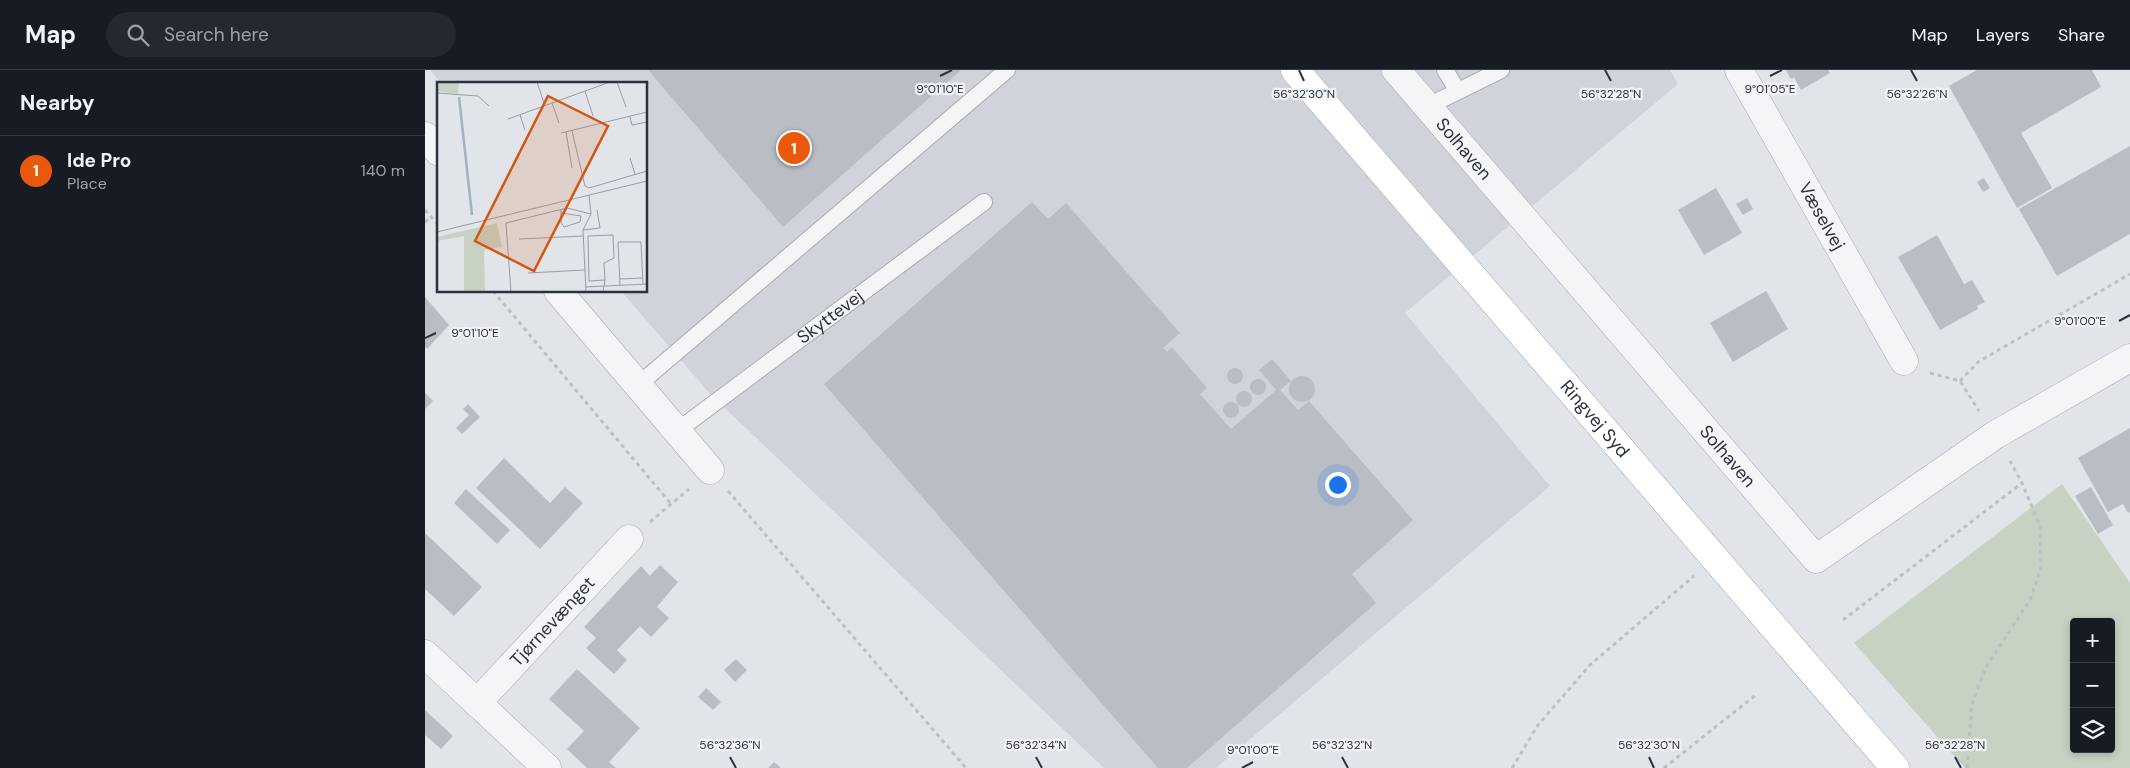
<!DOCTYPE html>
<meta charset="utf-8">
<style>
body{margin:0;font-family:"DM Sans",sans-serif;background:#242831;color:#f1f3f6}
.controls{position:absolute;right:15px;bottom:15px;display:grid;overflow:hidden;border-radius:5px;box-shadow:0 2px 8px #0003}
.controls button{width:45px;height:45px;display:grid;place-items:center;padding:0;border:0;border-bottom:1px solid #363941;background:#171b24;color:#f1f3f6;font:25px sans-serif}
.you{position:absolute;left:912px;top:414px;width:18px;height:18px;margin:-12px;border:4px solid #fff;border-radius:50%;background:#1a73e8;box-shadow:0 0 0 8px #1a73e833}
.badge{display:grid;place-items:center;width:32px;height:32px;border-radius:50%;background:#ea580c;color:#fff;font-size:16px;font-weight:700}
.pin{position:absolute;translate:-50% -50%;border:2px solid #fff;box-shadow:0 1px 5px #0006}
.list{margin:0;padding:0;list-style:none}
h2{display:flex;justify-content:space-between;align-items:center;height:65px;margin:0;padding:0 20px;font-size:21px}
h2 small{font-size:16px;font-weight:400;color:#9ea1a6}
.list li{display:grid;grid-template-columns:32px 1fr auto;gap:15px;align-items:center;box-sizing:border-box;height:70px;padding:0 20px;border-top:1px solid #363941}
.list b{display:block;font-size:19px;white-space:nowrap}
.list p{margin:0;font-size:16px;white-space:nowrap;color:#9ea1a6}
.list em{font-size:16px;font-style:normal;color:#9ea1a6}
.icon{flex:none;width:28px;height:28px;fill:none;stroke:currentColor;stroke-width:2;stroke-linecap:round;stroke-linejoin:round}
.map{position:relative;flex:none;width:1705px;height:698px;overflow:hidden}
header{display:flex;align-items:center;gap:30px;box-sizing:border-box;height:70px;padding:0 25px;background:#171b24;border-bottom:1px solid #363941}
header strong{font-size:24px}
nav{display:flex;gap:28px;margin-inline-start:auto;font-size:18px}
.search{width:350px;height:45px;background:#242831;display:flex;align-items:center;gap:12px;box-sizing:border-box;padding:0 18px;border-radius:28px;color:#9ea1a6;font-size:19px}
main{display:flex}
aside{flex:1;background:#171b24}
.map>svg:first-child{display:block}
</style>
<header>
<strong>Map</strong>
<div class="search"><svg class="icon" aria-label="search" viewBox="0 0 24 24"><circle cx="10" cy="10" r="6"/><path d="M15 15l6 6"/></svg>Search here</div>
<nav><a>Map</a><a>Layers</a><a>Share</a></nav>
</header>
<main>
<aside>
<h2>Nearby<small></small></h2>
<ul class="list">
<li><span class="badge">1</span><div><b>Ide Pro</b><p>Place</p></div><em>140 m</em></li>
</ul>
</aside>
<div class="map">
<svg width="1705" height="698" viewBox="0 0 1705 698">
<rect width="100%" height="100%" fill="#e1e4e9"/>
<path fill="#d0d4da" d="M5,0H1245L1253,14L980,243L1125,416L791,698H679L286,325L196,221H221V14H17Z"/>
<path fill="#c7d2c3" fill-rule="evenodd" d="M1637,414L1705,513V698H1540L1429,573ZM1649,552H1686V679H1649Z"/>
<path fill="#b9bec5" d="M223,0H536L358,157Z
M1361,0H1403L1405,3L1376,20L1369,7L1366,9Z
M1552,0H1667L1676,17L1596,63L1627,118L1592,138L1524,16Z
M1705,76V164L1632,206L1594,139Z
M1559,108L1565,118L1558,122L1552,112Z
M1291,118L1317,163L1279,185L1253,140Z
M1322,128L1328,139L1318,145L1311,134Z
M607,132L623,149L641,133L755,263L738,278L742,282L747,277L782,318L775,324L806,359L851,320L834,300L847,289L866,311L855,320L873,340L884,331L988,450L927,504L951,533L762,698H733L399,314Z
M1512,165L1539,214L1547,210L1560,232L1552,236L1553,239L1515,260L1473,187Z
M1341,221L1363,259L1308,292L1285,253Z
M0,227L24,255L2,279L0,277Z
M802 306a8 8 0 1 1 16 0a8 8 0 1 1-16 0Z
M864 319a13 13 0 1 1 26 0a13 13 0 1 1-26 0Z
M825 317a8 8 0 1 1 16 0a8 8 0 1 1-16 0Z
M811 329a8 8 0 1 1 16 0a8 8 0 1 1-16 0Z
M0,323L8,331L0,339Z
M798 340a8 8 0 1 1 16 0a8 8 0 1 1-16 0Z
M43,334L55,347L37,364L31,358L44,345L38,339Z
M1705,358V442L1703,443L1698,434L1683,442L1653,388Z
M79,388L125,433L140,417L158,433L115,479L51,418Z
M1666,417L1688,455L1673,464L1650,426Z
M41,419L85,460L72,474L29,433Z
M0,463L57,517L29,546L0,519Z
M235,495L253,512L232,537L244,548L226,567L215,556L192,580L202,590L189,604L161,578L171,568L159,557L216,496L225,506Z
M311,589L322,600L310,612L299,600Z
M152,599L215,658L184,692L191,698H162L142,679L159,661L124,629Z
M281,618L296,632L288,640L273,627Z
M0,640L28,666L16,679L0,665Z
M349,692L356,698H343Z"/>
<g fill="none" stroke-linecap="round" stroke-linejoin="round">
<defs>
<g id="service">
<path d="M1020,0L1033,21"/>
<path d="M1003,36L1076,0"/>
<path d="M213,315L582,0"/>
<path id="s1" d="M252,361L559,132"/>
</g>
<g id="minor">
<path id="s2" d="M971,0L1391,489L1570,365L1705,288"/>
<path id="s3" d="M1314,0L1479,291"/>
<path d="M0,66L14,82"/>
<path d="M133,221L285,400"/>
<path d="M0,584L122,698"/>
<path id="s4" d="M52,633L204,469"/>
</g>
<g id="primary">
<path id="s5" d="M870,0L1470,698"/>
</g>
</defs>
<use href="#service" stroke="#a7abb3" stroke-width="18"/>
<use href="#minor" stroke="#a7abb3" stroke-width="29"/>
<use href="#primary" stroke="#a2a9b3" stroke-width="29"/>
<path stroke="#bcbfc3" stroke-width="3" stroke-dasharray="4 4" stroke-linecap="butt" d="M0,140L14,156
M0,152L6,147
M68,221L246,434
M1505,303L1535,311L1554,341
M1535,311L1553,292L1705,204
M303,421L541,698
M225,452L264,419
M1418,550L1597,413
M1087,698L1113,655L1165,595L1269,506
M1239,698L1332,624
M1542,698L1547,634L1561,597L1605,530L1616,498L1615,456L1597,413L1585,391"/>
<use href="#service" stroke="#f4f5f7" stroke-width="16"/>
<use href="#minor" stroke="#f4f5f7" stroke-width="28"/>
<use href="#primary" stroke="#fff" stroke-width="28"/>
</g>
<path fill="none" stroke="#2b333f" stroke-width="2" d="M874,0L879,11M1180,0L1186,11M1486,0L1492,11M515,6L527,0M1345,6L1357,0M1694,251L1705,245M0,268L11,263M305,687L311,698M611,687L617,698M917,687L923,698M1224,687L1229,698M1530,687L1536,698M817,698L828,692"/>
<g text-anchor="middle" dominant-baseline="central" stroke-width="4.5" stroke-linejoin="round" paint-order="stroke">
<g font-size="18" fill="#2b333f" stroke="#f1f3f6">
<text stroke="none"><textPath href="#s2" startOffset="104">Solhaven</textPath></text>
<text stroke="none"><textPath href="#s3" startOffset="168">Væselvej</textPath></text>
<text stroke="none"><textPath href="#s1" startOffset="191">Skyttevej</textPath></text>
<text stroke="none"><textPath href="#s5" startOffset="460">Ringvej Syd</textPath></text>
<text stroke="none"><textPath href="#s2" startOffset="509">Solhaven</textPath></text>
<text stroke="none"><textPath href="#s4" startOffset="111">Tjørnevænget</textPath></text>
</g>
</g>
<g transform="translate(12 12)">
<rect width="210" height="210" fill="#e1e4e9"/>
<path d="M0,0H22L21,12L0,9ZM60,141L65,165L47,168L48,210H27V154L0,159V155Z" fill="#c7d2c3"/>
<path fill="none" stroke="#a0b3c5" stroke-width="2.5" d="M22,15L35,133"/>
<path fill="none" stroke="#989da5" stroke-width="1" d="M100,0L108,24M180,0L189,25M148,9L156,34M0,11L41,14L52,24M115,21L122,41M83,33L88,48M193,35L195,43L210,40M71,37L173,0M135,49L148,104L152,106L210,89M129,50L135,86M124,51L210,30M193,76L198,92M124,131L144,134L143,140L127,145L124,140V128M146,148L163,146L160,128M0,150L210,99M82,157L146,154M210,159V186M91,191L148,188M183,197L206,196M183,203L181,160H204L206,202M148,205L210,202M74,210L69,141L130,126L154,132M149,210L146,148L154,132L152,113M166,210L168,198L167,181L177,176L176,153L151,154L152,199L168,198"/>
<path fill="#d55511" fill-opacity="0.15" stroke="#d55511" stroke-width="2.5" d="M111,14L171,44L97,189L38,159Z"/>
<rect width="210" height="210" fill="none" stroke="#2b333f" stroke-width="2.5"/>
</g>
<g font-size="12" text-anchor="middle" fill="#2b333f" stroke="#f1f3f6" stroke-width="4.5" stroke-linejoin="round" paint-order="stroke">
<text x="515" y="23">9°01'10"E</text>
<text x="1345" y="23">9°01'05"E</text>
<text x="879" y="28">56°32'30"N</text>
<text x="1186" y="28">56°32'28"N</text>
<text x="1492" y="28">56°32'26"N</text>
<text x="1655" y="255">9°01'00"E</text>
<text x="50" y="267">9°01'10"E</text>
<text x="305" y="679">56°32'36"N</text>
<text x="611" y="679">56°32'34"N</text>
<text x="917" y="679">56°32'32"N</text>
<text x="1224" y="679">56°32'30"N</text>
<text x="1530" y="679">56°32'28"N</text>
<text x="828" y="684">9°01'00"E</text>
</g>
</svg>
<div class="controls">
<button>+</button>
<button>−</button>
<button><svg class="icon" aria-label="layers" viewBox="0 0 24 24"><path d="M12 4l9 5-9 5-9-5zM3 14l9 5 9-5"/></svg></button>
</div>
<div class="you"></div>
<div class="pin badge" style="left:369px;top:78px">1</div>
</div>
</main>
